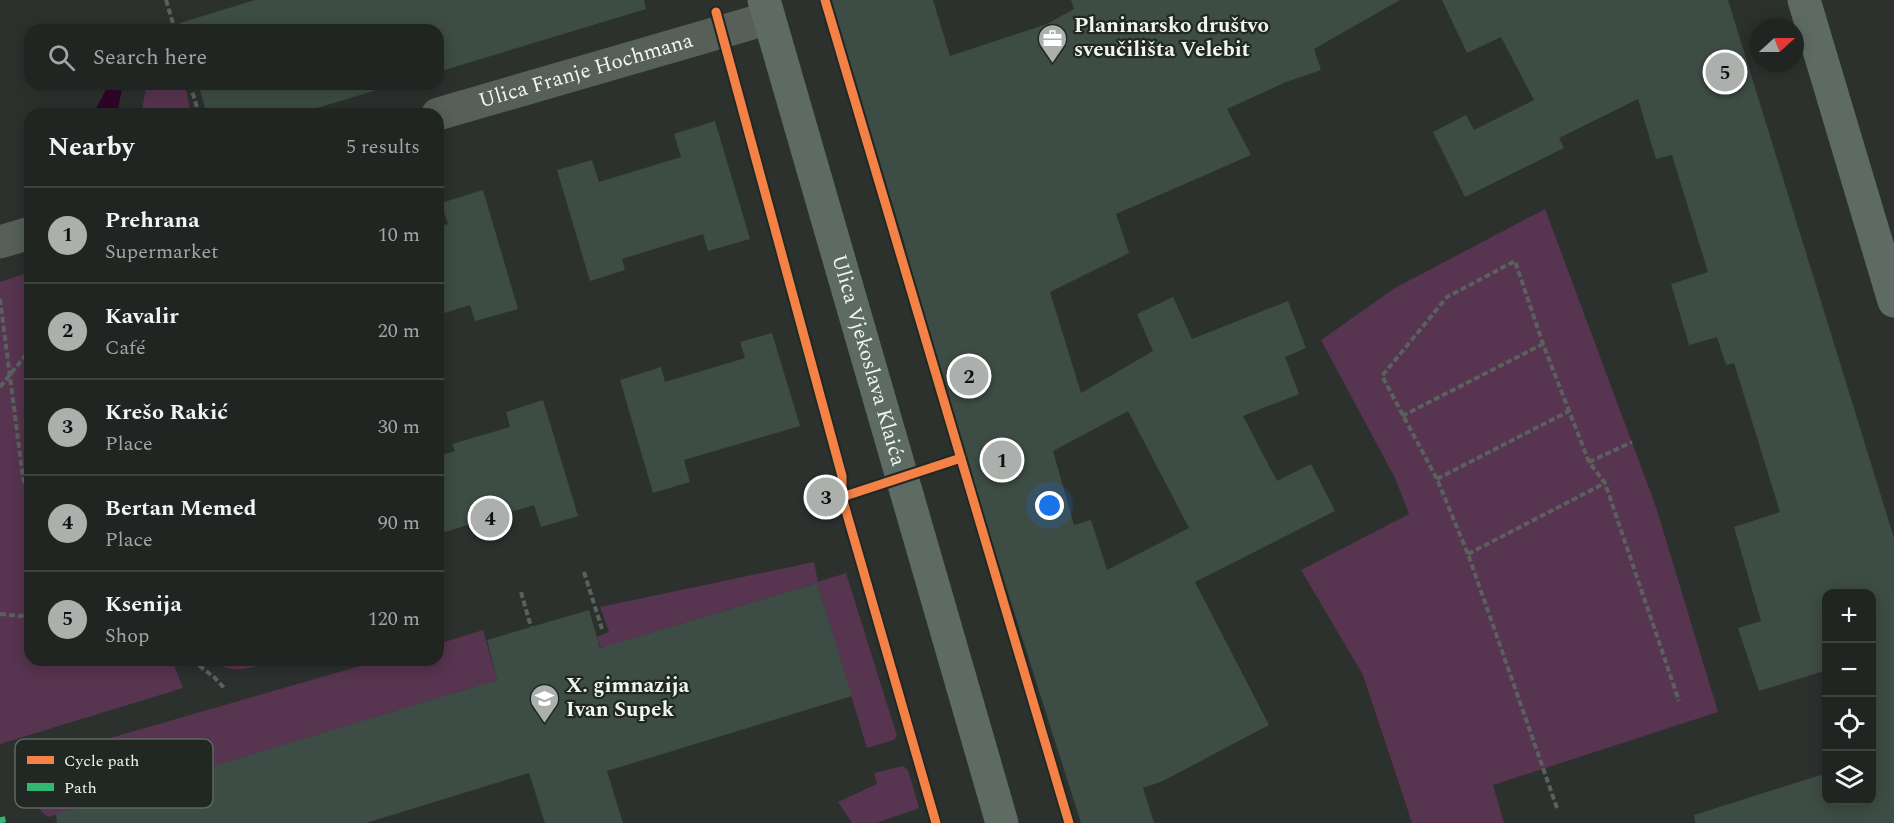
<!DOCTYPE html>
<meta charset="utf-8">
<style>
body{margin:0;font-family:Spectral,serif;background:#2d312f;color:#f1f3f6}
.controls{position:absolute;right:18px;bottom:18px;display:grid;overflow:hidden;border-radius:12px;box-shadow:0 3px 15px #0003}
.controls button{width:54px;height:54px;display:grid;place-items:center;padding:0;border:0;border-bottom:2px solid #3e4240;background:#212522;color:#f1f3f6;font:30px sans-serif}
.compass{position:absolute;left:1750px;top:18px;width:54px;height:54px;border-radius:50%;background:#212522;box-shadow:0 3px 15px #0003;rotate:69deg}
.you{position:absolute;left:1050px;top:506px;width:21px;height:21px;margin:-15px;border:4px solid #fff;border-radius:50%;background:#1a73e8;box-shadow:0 0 0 9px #1a73e833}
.badge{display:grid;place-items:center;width:39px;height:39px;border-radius:50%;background:#abb0ad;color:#111;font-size:20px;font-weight:700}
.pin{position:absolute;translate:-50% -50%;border:3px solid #fff;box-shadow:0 2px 6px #0006}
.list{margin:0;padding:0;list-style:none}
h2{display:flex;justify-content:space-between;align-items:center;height:78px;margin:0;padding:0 24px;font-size:26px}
h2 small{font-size:20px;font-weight:400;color:#a2a5a5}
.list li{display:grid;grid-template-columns:39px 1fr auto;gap:18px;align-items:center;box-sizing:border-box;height:96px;padding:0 24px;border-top:2px solid #3e4240}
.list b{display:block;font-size:22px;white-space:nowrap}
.list p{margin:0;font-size:20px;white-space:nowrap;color:#a2a5a5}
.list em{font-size:20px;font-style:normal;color:#a2a5a5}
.icon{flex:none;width:33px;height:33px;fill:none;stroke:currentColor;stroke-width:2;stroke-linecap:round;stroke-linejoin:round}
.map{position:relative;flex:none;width:1894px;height:823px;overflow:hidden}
.search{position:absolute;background:#212522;box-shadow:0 3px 15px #0003;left:24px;top:24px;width:420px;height:66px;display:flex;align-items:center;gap:15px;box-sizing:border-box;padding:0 21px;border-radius:18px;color:#a2a5a5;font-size:22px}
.panel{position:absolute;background:#212522;box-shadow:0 3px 15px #0003;left:24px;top:108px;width:420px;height:558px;border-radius:18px}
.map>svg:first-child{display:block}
</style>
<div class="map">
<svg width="1894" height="823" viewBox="0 0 1894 823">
<rect width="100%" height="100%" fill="#2c312e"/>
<path fill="#57344f" d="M147,84H185L191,114H141Z
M1545,209L1656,507L1718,712L1493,785L1504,823H1412L1363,675L1301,570L1409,514L1395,478L1321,340L1395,288Z
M30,272V660H172L183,688L0,744V282Z
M814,562L818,582L846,573L897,736L894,740L867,748L817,583L601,648L597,637L609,632L600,607Z
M483,630L497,680L48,817C26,801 37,779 44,757L381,660H438V644Z
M215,660H276C255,666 233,678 215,660Z
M903,766L908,770L919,808L876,823H852L838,802L877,784L874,773Z"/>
<path fill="#2f0628" d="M109,84H123L117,114H93Z"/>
<path fill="#3d4c44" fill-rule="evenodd" d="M255,0H644L646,9L438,72V30H182L180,23Z
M829,0H933L950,56L1047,24L1074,9L1071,0H1400L1314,49L1321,70L1286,82L1227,109L1251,155L1116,214L1129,253L1050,292L1081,393L1153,351L1137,314L1173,297L1192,339L1288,301L1306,348L1285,357L1299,394L1243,416L1277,481L1311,464L1335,511L1195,582L1269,725L1163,781L1143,788L1154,823H1081L915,300L904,242ZM1128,411L1189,528L1107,570L1091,520L1074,525L1053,451Z
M1442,0H1728L1894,538V823H1695L1694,815L1827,773V801H1872V594H1827V670L1759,691L1738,628L1761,621L1734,527L1780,512L1734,363L1726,365L1717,337L1689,345L1671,284L1708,272L1672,155L1656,159L1638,99L1559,138L1564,148L1465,197L1433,132L1466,115L1474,130L1534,100L1501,37L1467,53Z
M198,84H397L297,114H207Z
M715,121L750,239L708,251L703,234L622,259L625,270L590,281L557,170L592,160L599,182L681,157L674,134Z
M483,190L518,309L475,321L470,305L438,315V227L448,224L441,203Z
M772,333L800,426L684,460L690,482L653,493L620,380L661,367L665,382L745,358L740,342Z
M543,400L578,516L541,527L534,505L438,534V456L455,451L452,444L510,427L506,412Z
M817,583L852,696L607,771L623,823H545L529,773L366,823H57L56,814L497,680L487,640L589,610L600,648Z"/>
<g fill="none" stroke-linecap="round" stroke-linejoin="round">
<path stroke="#5a615d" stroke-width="4" stroke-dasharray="6 3" stroke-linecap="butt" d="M166,0L175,30
M190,84L199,114
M0,299L23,478L30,500
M0,387L30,350
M1402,416L1543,344
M1589,462L1632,442
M1437,479L1569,411
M1468,554L1605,483
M584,572L602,629
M521,592L531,627
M0,614L20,616L30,614
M192,660L215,678L225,689
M1557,808L1468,554L1437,479L1382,376L1447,297L1515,261L1543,344L1589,462L1605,483L1679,701"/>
<g stroke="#566059" stroke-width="33">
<path id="s1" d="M438,114L769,18"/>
<path d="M0,242L30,233"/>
</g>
<g stroke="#5d6b63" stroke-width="33">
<path id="s2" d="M764,0L1002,823"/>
<path d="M1804,0L1894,301"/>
</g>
<path stroke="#33b770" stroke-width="8" stroke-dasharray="15 8" stroke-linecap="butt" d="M1,817L2,823"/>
<defs>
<path id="cycleway" d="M825,0L1069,823
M716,12L842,476V497L936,823
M842,497L961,458"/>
</defs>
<use href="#cycleway" stroke="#212824" stroke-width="13"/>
<use href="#cycleway" stroke="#f48246" stroke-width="9"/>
</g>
<defs>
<symbol id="office-pin" viewBox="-11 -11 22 30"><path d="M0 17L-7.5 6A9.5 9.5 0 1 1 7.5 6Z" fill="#abb0ad" stroke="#212824"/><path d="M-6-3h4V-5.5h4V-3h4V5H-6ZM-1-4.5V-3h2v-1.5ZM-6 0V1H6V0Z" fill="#fff"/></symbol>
<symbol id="school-pin" viewBox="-11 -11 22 30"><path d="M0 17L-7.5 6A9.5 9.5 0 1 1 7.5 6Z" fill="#abb0ad" stroke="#212824"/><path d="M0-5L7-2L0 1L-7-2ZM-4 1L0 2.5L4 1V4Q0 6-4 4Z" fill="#fff"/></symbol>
</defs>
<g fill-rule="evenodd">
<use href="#office-pin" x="1036" y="22" width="33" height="45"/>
<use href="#school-pin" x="528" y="682" width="33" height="45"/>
</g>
<g text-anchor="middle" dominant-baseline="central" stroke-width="4.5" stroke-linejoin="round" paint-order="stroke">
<g font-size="21" font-weight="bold" fill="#f0f5f1" stroke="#212824" text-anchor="start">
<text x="1074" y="26">Planinarsko društvo<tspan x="1074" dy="24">sveučilišta Velebit</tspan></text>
<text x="566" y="686">X. gimnazija<tspan x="566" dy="24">Ivan Supek</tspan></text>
</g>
<g font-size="21" fill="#f0f5f1" stroke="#212824">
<text stroke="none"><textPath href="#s1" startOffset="154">Ulica Franje Hochmana</textPath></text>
<text stroke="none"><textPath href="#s2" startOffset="375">Ulica Vjekoslava Klaića</textPath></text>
</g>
</g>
<rect x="15" y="739" width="198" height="69" rx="9" fill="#212824" stroke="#5f6662" stroke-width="1.5"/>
<rect x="27" y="756" width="27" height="8" fill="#f48246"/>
<rect x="27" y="783" width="27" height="8" fill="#33b770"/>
<g font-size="16" fill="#f0f5f1">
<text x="64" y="766">Cycle path</text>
<text x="64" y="793">Path</text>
</g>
</svg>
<div class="controls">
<button>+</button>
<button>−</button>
<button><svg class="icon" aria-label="locate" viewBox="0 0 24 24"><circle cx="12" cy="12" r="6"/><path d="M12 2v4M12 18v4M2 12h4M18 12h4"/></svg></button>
<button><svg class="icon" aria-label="layers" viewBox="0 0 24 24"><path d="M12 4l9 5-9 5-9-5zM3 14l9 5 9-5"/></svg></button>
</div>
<svg class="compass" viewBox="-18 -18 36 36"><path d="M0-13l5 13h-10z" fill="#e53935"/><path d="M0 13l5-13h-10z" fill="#a2a5a5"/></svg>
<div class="you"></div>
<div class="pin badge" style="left:1002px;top:460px">1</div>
<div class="pin badge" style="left:969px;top:376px">2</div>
<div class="pin badge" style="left:826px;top:497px">3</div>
<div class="pin badge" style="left:490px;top:518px">4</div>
<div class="pin badge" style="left:1725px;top:72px">5</div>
<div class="search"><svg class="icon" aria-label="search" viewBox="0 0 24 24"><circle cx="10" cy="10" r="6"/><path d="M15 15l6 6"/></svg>Search here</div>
<section class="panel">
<h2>Nearby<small>5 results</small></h2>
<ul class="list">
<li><span class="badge">1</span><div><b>Prehrana</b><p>Supermarket</p></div><em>10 m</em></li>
<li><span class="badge">2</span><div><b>Kavalir</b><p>Café</p></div><em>20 m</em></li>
<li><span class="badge">3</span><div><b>Krešo Rakić</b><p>Place</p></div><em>30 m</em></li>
<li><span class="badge">4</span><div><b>Bertan Memed</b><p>Place</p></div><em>90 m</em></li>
<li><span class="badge">5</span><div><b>Ksenija</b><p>Shop</p></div><em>120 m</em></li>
</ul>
</section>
</div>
